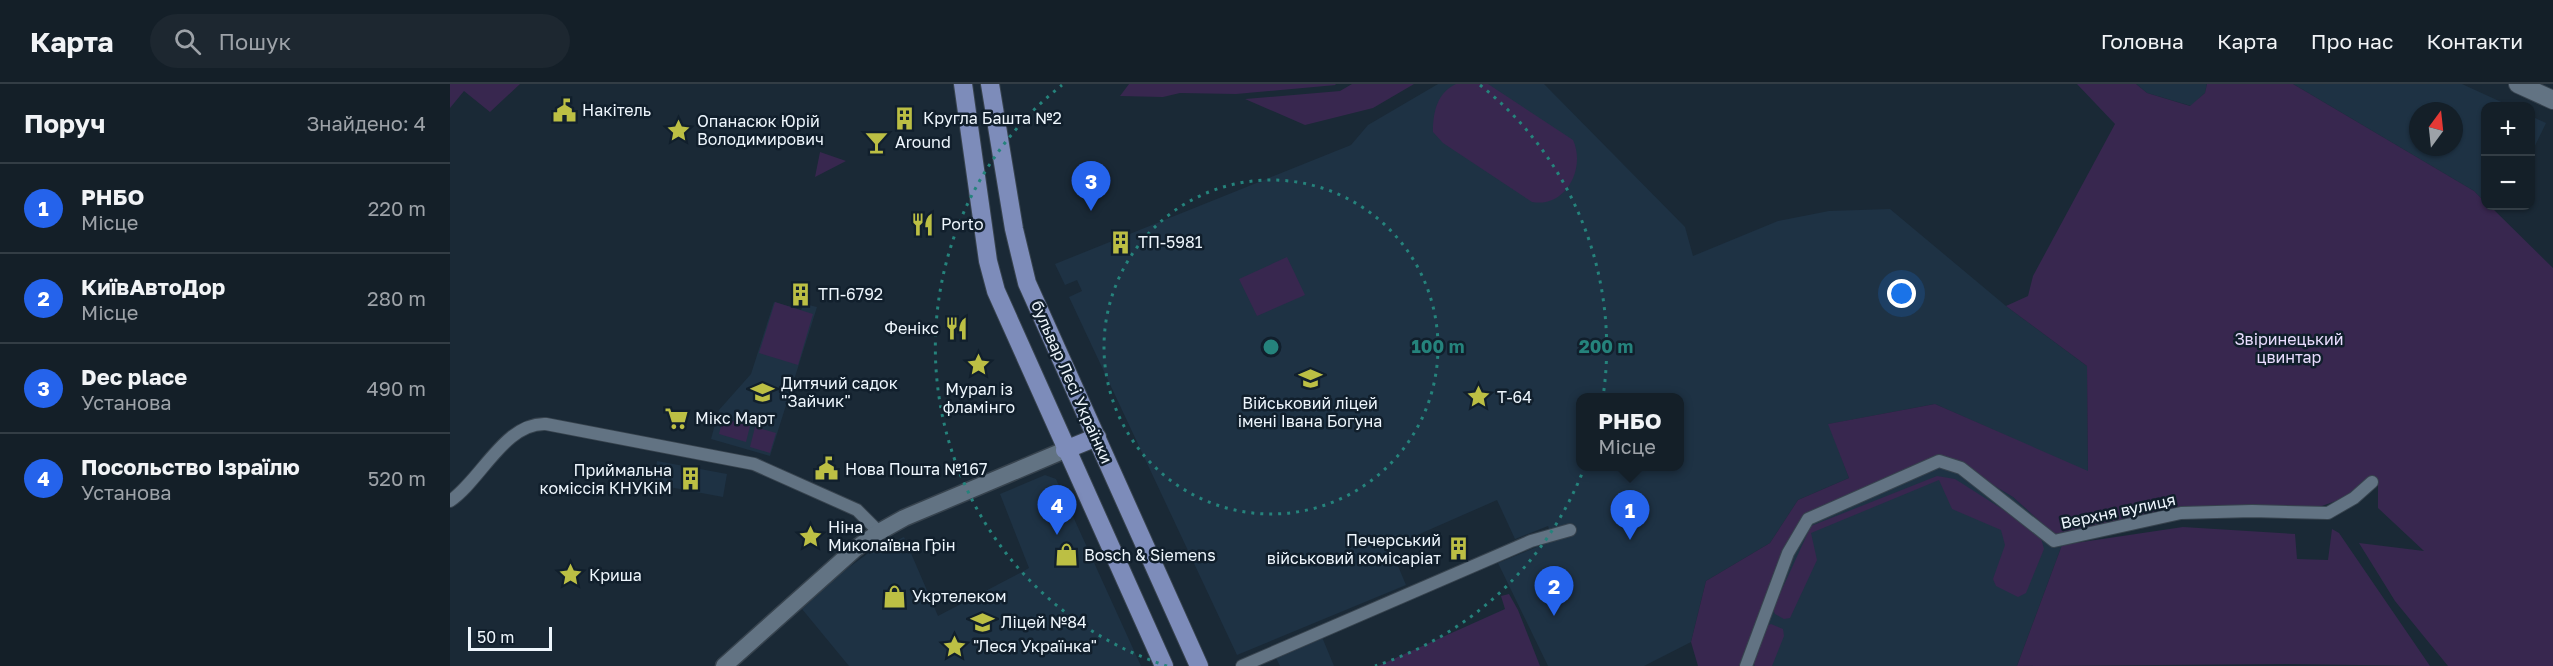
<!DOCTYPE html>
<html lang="uk">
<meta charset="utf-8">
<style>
body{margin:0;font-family:"Golos Text",sans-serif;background:#1d2730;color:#f1f3f6}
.controls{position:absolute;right:18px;top:18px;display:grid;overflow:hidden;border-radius:12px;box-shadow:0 2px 4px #0004}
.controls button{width:54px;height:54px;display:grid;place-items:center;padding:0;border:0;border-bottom:2px solid #333d45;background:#141f28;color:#f1f3f6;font:30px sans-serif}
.compass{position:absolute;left:1959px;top:18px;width:54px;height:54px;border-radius:50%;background:#141f28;box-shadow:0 2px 4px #0004;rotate:15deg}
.scale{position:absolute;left:18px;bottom:15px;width:84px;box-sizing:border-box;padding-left:6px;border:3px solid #eef6fd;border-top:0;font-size:16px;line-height:21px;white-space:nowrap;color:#eef6fd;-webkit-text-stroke:4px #111f2c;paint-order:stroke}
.you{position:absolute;left:1452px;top:210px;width:21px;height:21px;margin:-15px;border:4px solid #fff;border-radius:50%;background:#1a73e8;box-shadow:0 0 0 9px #1a73e833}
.badge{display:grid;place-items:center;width:39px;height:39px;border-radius:50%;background:#2563eb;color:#fff;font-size:20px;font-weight:700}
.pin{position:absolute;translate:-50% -50px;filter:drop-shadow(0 2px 3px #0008)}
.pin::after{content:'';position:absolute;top:32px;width:21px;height:18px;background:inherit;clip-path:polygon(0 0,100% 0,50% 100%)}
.popup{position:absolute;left:1126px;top:309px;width:108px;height:78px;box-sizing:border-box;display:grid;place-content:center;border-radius:12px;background:#141f28;filter:drop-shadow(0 2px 4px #0005);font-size:20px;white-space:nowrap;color:#9da2a8}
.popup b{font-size:22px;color:#f1f3f6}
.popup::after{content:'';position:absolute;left:50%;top:100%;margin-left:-12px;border:12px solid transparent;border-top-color:#141f28}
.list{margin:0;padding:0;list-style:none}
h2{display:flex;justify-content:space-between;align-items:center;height:78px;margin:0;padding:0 24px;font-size:26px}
h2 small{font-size:20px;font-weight:400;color:#9da2a8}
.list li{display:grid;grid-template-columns:39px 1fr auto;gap:18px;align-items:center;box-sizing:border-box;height:90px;padding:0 24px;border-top:2px solid #333d45}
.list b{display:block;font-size:22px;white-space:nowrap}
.list p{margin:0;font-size:20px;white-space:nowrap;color:#9da2a8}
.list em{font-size:20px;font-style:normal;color:#9da2a8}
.icon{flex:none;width:33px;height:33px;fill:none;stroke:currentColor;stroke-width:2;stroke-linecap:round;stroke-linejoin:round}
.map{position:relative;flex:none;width:2103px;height:582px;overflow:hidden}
header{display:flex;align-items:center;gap:36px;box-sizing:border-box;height:84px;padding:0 30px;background:#141f28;border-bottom:2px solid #333d45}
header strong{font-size:28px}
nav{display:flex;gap:33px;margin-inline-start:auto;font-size:21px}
.search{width:420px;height:54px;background:#1d2730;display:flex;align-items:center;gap:15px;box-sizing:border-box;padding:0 21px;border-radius:33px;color:#9da2a8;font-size:22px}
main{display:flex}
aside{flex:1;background:#141f28}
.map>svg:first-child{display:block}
</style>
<header>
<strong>Карта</strong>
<div class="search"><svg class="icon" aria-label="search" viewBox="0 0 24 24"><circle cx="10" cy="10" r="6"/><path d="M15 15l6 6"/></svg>Пошук</div>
<nav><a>Головна</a><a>Карта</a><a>Про нас</a><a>Контакти</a></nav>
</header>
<main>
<aside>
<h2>Поруч<small>Знайдено: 4</small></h2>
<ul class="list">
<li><span class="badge">1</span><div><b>РНБО</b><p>Місце</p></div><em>220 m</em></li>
<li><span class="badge">2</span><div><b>КиївАвтоДор</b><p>Місце</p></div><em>280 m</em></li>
<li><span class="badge">3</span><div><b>Dec place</b><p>Установа</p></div><em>490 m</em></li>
<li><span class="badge">4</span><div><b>Посольство Ізраїлю</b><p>Установа</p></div><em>520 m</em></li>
</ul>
</aside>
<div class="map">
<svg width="2103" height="582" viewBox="0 0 2103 582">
<rect width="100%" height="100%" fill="#1a2936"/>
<path fill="#1e3244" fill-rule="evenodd" d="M988,0H1094L1235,143L1243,172L1328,137L1379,127L1440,125L1556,222L1637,282L1638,388L1485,320L1379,340L1399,394L1348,416L1320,459L1256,497L1241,558L1194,582H1098L1048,479L1104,456L1098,442L1065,455L1047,416L940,463L956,501L787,571L619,213L632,207L627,196L615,201L605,180L901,61L918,41ZM1130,314H1230V382H1130Z
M1686,0H1757L1755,9L1741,22L1697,9Z
M1843,0H2012L2060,22H2036L2035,118L2024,107ZM1968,27H2004V63H1968Z
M2081,32L2096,39L2081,70Z
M324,218L351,226L354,220L367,223L320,372L261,355L269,326L301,290Z
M1489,374L1514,381L1563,413L1605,451L1612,461L1567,582H1291L1354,433Z
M207,377L277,390L273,413L203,400Z
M595,391L606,395L691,582H399L352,525L394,487L417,470L454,453L488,532L570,489L579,484L550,410Z
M872,553L884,582H830L826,574Z"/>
<path fill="#38274f" d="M0,0H70L40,28L14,7L0,24Z
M679,0H885L886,1L786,10L730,9L713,13L670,12Z
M902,0H964L923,24L855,41L795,15L890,7Z
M1006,0H1038L1123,56C1136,84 1116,124 1082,118L993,59L983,48C983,28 987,9 1006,0Z
M1627,0H1686L1697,9L1740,22L1755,9L1757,0H1843L2024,107L2035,118L2036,122H2040L2103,184V582H1998L1945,517L1909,459L1974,467L1928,424V399L1922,392L1897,413L1869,423L1736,422L1605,451L1563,413L1502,376L1354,433L1291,582H1248L1241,558L1256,497L1320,459L1348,416L1399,394L1378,340L1485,320L1638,387L1637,282L1556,222L1578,212L1583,192L1665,40Z
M370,68L396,77L365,93Z
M837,173L855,211L807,232L789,195Z
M325,218L363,230L348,281L309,269Z
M273,334L300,342L296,358L269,350Z
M305,343L326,349L320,369L300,363Z
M1487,392L1505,395L1571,437L1591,454L1594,465L1576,509L1568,513L1546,502L1543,495L1555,461L1551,446L1502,425L1489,396L1361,449L1367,476L1340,534L1334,535L1325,530L1323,525L1361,442Z
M1733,443L1845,450L1847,475L1878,476L1882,445L1889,449L1980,582L1837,580L1567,582L1612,461Z
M1059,510L1068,526L1090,582H928L1055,525L1051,512Z
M1321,540L1333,545L1334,552L1322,582H1305L1302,576L1316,542Z"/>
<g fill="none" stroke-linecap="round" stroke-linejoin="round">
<defs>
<path id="minor" d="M0,417C31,396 55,338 96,340L304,380L407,426L429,448
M792,582L1081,457L1120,446
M1296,582L1338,469L1358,435L1489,377L1511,384L1604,457L1731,429L1802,427L1878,429L1904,414L1922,398"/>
<path id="tertiary" d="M274,582L405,465L429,448L454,434L615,366"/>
<path id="secondary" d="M2068,0L2103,16"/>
<path id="primary" d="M513,0L538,177L546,207L714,582
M540,0L564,145L577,199L749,582
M615,366L647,353"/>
</defs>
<use href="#minor" stroke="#37434e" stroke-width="14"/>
<use href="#tertiary" stroke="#37434e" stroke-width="19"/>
<use href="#secondary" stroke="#37434e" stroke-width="20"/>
<use href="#primary" stroke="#37434e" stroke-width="20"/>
<use href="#minor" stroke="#627383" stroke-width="12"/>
<use href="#tertiary" stroke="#627383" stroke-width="16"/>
<use href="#secondary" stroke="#627383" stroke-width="18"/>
<use href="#primary" stroke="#7d8cba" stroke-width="18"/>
</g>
<g fill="none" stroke="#25837c" stroke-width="3" stroke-dasharray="3 6">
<circle cx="821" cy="263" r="167"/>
<path d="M717 582A335 335 0 0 1 612 1M1030 1A335 335 0 0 1 925 582"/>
</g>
<defs>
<symbol id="civic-bare" viewBox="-9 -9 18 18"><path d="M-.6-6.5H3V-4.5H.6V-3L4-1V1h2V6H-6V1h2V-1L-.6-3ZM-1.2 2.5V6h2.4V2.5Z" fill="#bcbf44" stroke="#111f2c" stroke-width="2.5" paint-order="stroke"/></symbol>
<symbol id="building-bare" viewBox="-9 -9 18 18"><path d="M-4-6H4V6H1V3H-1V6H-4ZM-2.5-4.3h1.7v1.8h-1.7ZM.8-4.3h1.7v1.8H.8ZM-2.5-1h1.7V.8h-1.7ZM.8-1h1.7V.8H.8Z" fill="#bcbf44" stroke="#111f2c" stroke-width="2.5" paint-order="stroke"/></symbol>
<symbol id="sight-bare" viewBox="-9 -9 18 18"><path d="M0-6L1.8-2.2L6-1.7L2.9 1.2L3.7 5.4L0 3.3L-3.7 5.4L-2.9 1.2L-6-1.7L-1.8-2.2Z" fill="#bcbf44" stroke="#111f2c" stroke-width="2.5" paint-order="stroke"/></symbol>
<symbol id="bar-bare" viewBox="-9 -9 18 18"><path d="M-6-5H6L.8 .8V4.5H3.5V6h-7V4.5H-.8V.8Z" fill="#bcbf44" stroke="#111f2c" stroke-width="2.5" paint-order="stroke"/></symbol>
<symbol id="restaurant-bare" viewBox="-9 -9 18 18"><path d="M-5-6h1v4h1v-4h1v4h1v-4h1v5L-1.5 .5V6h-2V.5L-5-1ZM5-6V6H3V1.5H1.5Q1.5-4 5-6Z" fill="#bcbf44" stroke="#111f2c" stroke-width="2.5" paint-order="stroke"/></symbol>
<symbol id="school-bare" viewBox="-9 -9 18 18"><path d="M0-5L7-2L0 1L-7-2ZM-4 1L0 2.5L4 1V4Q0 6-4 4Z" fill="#bcbf44" stroke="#111f2c" stroke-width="2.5" paint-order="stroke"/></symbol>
<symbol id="supermarket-bare" viewBox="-9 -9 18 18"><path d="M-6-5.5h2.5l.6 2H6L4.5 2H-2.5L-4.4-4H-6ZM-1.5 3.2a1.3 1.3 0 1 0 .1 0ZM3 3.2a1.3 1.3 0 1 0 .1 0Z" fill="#bcbf44" stroke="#111f2c" stroke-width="2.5" paint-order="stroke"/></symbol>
<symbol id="shop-bare" viewBox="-9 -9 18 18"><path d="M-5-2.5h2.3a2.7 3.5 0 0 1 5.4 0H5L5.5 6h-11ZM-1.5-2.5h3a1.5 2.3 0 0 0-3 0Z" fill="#bcbf44" stroke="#111f2c" stroke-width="2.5" paint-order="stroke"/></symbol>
</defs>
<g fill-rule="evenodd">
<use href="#civic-bare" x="98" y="10" width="33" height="33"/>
<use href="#building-bare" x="438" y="18" width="33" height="33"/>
<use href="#sight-bare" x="212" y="30" width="33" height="33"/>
<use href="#bar-bare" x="410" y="42" width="33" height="33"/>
<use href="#restaurant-bare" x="456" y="124" width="33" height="33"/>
<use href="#building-bare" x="654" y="142" width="33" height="33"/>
<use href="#building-bare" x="334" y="194" width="33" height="33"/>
<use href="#restaurant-bare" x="490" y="228" width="33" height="33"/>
<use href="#sight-bare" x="512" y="264" width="33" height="33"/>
<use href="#school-bare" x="844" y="278" width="33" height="33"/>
<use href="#school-bare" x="296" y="292" width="33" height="33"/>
<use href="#sight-bare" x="1012" y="296" width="33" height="33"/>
<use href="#supermarket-bare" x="210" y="318" width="33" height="33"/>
<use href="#civic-bare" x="360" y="368" width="33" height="33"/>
<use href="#building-bare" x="224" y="378" width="33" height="33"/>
<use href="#sight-bare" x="344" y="436" width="33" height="33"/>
<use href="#building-bare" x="992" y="448" width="33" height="33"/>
<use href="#shop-bare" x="600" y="454" width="33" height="33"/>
<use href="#sight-bare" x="104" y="474" width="33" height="33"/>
<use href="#shop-bare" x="428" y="496" width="33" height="33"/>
<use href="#school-bare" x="516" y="522" width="33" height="33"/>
<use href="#sight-bare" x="488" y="546" width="33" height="33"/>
</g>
<g text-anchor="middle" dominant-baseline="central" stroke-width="5" stroke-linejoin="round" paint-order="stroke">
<g font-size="16" fill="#eef6fd" stroke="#111f2c" text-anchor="start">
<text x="132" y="26">Накітель</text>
<text x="473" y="34">Кругла Башта №2</text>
<text x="247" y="37">Опанасюк Юрій<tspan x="247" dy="18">Володимирович</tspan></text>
<text x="445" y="58">Around</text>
<text x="491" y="140">Porto</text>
<text x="688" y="158">ТП-5981</text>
<text x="368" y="210">ТП-6792</text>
<text x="489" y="244" text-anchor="end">Фенікс</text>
<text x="331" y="299">Дитячий садок<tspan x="331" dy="18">"Зайчик"</tspan></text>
<text x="529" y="305" text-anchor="middle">Мурал із<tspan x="529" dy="18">фламінго</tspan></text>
<text x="1047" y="313">Т-64</text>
<text x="860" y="319" text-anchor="middle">Військовий ліцей<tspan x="860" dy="18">імені Івана Богуна</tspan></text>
<text x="245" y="334">Мікс Март</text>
<text x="395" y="385">Нова Пошта №167</text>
<text x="222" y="386" text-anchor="end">Приймальна<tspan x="222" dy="18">коміссія КНУКіМ</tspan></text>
<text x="378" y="443">Ніна<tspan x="378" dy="18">Миколаївна Грін</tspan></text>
<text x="991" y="456" text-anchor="end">Печерський<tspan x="991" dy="18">військовий комісаріат</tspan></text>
<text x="634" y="471">Bosch &amp; Siemens</text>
<text x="139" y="491">Криша</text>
<text x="462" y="512">Укртелеком</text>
<text x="551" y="538">Ліцей №84</text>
<text x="523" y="562">"Леся Українка"</text>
</g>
<g font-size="16" fill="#e9ddfe" stroke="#111f2c">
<text x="1839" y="255">Звіринецький<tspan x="1839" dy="18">цвинтар</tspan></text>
</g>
<g font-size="16" fill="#eef6fd" stroke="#111f2c">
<text transform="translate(622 298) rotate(66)">бульвар Лесі Українки</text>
<text transform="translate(1668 427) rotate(-12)">Верхня вулиця</text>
</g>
</g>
<circle cx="821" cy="263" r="9" fill="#25837c" stroke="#111f2c" stroke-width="3"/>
<g font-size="18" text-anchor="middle" font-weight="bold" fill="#25837c" stroke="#111f2c" stroke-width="5" stroke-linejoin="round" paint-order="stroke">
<text x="988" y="269">100 m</text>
<text x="1156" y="269">200 m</text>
</g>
</svg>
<div class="controls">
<button>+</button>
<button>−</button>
</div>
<svg class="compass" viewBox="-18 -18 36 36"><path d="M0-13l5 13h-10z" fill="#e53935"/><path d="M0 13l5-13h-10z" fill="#9da2a8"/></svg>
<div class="scale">50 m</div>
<div class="you"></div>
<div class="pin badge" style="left:1180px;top:456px">1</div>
<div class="popup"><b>РНБО</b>Місце</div>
<div class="pin badge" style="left:1104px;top:532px">2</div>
<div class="pin badge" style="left:641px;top:127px">3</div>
<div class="pin badge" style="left:607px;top:451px">4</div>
</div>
</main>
